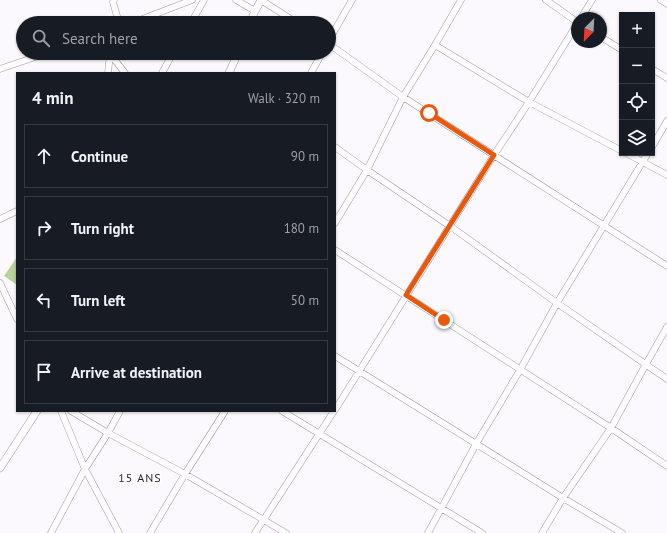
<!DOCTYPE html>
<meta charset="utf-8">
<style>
body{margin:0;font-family:"PT Sans",sans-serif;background:#242831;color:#f1f3f6}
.controls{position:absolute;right:12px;top:12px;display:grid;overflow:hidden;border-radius:0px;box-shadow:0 1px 3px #0004}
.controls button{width:36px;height:36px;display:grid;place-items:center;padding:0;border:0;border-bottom:1px solid #363941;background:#171b24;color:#f1f3f6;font:20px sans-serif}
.compass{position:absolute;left:571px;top:12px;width:36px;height:36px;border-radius:50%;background:#171b24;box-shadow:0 1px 3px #0004;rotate:204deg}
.stop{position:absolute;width:12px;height:12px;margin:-9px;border:3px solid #ea580c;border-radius:50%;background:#fff}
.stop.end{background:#ea580c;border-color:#fff;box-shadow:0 1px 4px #0008}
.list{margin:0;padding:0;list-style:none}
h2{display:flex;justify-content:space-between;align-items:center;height:52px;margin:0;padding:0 16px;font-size:17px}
h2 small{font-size:13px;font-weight:400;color:#9ea1a6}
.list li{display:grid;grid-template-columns:26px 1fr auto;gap:12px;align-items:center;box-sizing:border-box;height:64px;margin:0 8px 8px;padding:0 8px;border:1px solid #363941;border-radius:0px}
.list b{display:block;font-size:15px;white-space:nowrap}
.list em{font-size:13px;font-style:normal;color:#9ea1a6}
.icon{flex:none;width:22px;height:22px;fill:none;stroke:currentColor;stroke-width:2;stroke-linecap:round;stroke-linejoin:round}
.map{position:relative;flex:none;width:667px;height:533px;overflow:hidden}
.search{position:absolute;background:#171b24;box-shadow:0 1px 3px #0004;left:16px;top:16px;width:320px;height:44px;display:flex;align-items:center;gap:10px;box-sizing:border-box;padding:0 14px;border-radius:22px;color:#9ea1a6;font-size:15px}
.panel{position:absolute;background:#171b24;box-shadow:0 1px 3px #0004;left:16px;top:72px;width:320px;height:340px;border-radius:0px}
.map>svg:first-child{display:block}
</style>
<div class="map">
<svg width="667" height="533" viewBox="0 0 667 533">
<rect width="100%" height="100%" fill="#fcf9fe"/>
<path fill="#bbd296" d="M17,257V285L4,276Z"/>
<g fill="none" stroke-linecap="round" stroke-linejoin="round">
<defs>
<path id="minor" d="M114,0L113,2L119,23
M236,0L255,11
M261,0L297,23
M546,0L577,22
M661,0L667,4
M581,18L592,0
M132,23L192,0
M191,23L204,0
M601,37L622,50
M329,40L352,0
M329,44L403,97L667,266
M435,45L529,102L622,151
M110,54L125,73
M0,69L47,53
M652,69L667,78
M108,73L110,53
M162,73L173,53
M311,73L322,53
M335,147L367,170L450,226L557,303L667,379
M652,147L667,121
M626,153L667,175
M0,219L17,211
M335,223L367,170L403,97L435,45L461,0
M335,250L611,428L667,466
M0,283L17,319
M335,356L563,498L622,533
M335,410L494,155L529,102L577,24
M61,411L85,469L119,533
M71,411L108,433L185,474L286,533
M282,411L482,533
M51,533L85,469L108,433L120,411
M150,533L185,474L225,411
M255,533L334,411
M428,533L476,444L520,370L557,303L648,153
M542,533L563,498L611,428L646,364L667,327"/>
<path id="major" d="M250,23L255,11L261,0
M229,73L238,53
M0,468L37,411"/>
</defs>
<use href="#minor" stroke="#a095a9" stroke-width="7"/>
<use href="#major" stroke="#a095a9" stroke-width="8"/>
<use href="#minor" stroke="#fff" stroke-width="6"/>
<use href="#major" stroke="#fff" stroke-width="7"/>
</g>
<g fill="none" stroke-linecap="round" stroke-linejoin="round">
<path stroke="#ea580c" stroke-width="5" d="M429,113L494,155L406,295L444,320"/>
</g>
<g text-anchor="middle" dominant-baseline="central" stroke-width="3" stroke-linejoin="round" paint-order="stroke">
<g font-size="12" letter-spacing="1" fill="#211d25" stroke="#fff">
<text x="140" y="477">15 ANS</text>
</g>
</g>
</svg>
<div class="controls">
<button>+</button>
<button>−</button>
<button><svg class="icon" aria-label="locate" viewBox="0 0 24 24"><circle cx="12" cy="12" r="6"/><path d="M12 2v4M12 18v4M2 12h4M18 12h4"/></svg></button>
<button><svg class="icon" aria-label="layers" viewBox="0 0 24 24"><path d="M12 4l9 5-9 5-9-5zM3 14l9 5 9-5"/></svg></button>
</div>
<svg class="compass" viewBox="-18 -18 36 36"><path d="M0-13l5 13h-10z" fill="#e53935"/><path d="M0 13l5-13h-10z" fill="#9ea1a6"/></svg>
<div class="stop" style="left:429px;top:113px"></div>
<div class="stop end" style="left:444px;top:320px"></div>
<div class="search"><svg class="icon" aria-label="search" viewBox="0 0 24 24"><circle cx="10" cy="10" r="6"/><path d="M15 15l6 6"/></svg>Search here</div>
<section class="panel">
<h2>4 min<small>Walk · 320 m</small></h2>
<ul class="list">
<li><svg class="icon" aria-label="ahead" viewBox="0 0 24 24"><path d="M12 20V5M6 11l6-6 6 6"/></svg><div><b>Continue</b></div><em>90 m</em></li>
<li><svg class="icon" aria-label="right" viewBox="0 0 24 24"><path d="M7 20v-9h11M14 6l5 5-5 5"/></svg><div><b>Turn right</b></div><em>180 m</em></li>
<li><svg class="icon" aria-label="left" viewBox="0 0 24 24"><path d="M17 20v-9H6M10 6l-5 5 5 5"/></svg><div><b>Turn left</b></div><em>50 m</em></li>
<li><svg class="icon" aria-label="arrive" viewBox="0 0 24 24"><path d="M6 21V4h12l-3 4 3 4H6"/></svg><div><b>Arrive at destination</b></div></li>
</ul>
</section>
</div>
